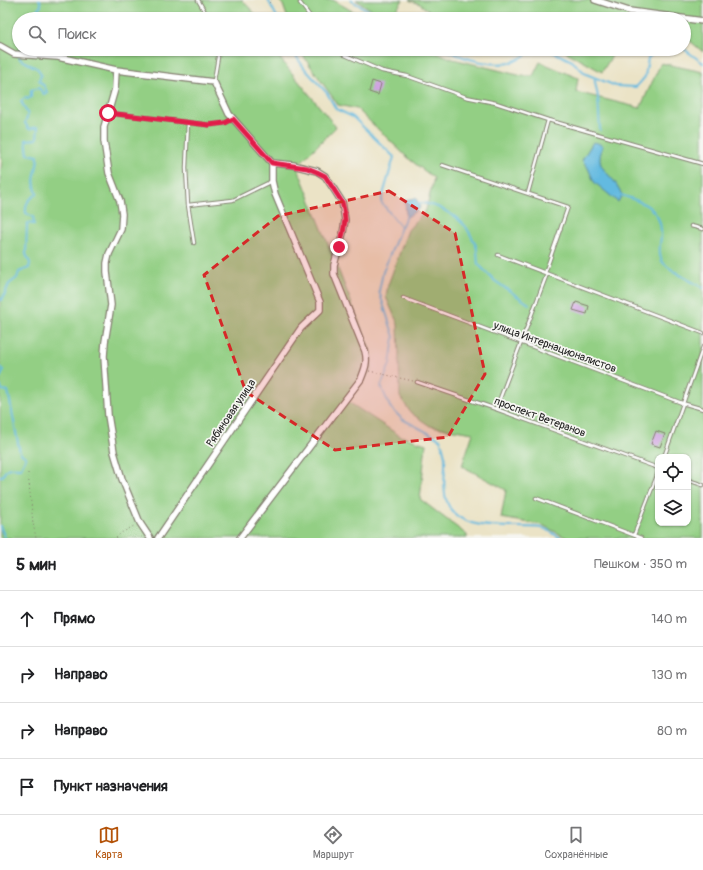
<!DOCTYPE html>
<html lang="ru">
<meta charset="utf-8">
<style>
body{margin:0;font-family:Pangolin,sans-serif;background:#f6f6f6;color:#202124}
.controls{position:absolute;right:12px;bottom:12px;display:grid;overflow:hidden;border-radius:8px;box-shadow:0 1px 3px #0004}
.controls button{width:36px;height:36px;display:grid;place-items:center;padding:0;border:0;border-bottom:1px solid #e0e0e0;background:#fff;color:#202124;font:20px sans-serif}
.stop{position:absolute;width:12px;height:12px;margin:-9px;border:3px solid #e11d48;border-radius:50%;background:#fff}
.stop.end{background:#e11d48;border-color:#fff;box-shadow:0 1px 4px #0008}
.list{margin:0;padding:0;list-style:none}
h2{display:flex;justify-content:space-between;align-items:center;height:52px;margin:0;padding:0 16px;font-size:17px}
h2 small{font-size:13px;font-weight:400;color:#757577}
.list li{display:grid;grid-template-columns:26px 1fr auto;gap:12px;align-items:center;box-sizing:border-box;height:56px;padding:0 16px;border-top:1px solid #e0e0e0}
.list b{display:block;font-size:15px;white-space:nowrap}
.list em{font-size:13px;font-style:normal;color:#757577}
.icon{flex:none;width:22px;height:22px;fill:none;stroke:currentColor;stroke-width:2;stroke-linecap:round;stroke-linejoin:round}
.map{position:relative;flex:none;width:703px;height:538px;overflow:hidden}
.search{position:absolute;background:#fff;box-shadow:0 1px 3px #0004;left:12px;right:12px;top:12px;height:44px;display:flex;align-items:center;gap:10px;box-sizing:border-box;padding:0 14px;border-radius:22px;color:#757577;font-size:15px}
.sheet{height:276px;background:#fff}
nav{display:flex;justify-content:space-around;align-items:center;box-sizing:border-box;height:56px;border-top:1px solid #e0e0e0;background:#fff;font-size:11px;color:#757577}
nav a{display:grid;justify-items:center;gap:2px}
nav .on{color:#b45309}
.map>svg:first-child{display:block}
</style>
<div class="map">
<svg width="703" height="538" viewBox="0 0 703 538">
<rect width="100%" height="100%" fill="#f6f6f2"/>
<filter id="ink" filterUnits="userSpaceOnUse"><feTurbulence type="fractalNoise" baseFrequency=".025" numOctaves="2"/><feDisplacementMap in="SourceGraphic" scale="8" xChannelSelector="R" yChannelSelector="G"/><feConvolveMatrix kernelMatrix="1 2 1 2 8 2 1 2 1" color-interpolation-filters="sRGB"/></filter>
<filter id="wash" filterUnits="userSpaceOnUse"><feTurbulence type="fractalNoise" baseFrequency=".012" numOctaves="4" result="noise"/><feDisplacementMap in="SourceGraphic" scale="16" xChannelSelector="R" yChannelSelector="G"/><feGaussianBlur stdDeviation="0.9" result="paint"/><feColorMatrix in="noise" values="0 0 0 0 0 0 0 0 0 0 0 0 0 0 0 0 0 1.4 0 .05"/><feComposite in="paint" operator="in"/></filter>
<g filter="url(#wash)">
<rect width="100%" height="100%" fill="#ebe3c6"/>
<path fill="#93cf84" stroke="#587650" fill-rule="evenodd" d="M0,0H242L260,19H19V49H281L278,56L336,127L297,166L371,352L372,369L347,401L400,436L426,444L420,499L467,535V538H0V180L2,158L0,152Z
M279,0H333L366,19H288L283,5Z
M356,0H403L390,19H386Z
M409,0H703V52L690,41L684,42V19H439L420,4Z
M300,49H427L453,59L522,76H533L540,62L578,78L576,92L640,108L661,63L703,72V538H567L542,525L501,518L506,490L462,466L473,433L430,426L411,413L400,397L398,324L386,297L388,285L408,230L426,210L434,178L409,159L357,109L338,105L302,54ZM658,457H688V523H658Z
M561,49H616L602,72Z"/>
<path fill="#63bae0" stroke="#406b7e" d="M593,142L598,143L603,146C596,165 602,167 614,181C617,185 620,190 622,195L618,202L594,182L588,168L582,160Z
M416,198L420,208L406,218L405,200Z"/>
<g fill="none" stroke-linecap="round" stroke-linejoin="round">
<path stroke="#63bae0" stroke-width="2" d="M268,0L278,19
M350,0L384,19
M33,19L32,14L41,6L40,0H39
M43,19L49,15L54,19
M291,49L305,69L327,93L336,109L353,117L394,157L381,202L401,227L383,272L379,291L394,337L390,364L381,386L390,407L402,419L440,439C442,444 444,451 445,456C446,471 442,485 446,499C456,536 514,524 542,528C548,529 555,535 561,538
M444,49C463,58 497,70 517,60C523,57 528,53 533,49
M537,49L551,51L572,61L586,74L616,86L636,87L645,77L648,58L659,49
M684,49L703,63
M594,77L598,97L600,130
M621,195C644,202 663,209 661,237C660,245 658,253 662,261C667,270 694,282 703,288
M417,204C431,200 457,216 466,227C469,232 474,240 476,246C478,251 477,259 478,264L495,281L529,304
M401,227L407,215
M0,299L2,300L9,284L17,278L19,272L29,268L30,263L26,254L27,223L34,224L33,217L26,213C25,203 28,200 37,194C35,188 33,182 35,175C36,167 38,165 38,156L28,154L26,140L37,139L38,127L29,129L25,123L28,115L21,101L26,97L27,99L31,97V90L39,88L44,94L47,92L44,86L39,81L41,75L38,69L20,59L19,53L21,49
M0,367L4,370L0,378
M0,385L2,390L8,391L20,453L26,457L21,468C11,468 7,465 3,476H0
M0,526L5,538"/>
</g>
<g id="blocks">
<path fill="#cd9ee0" d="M372,81L381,84L378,95L369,92Z
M576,302L589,306L587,314L573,310Z
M656,431L665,434L660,447L651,444Z"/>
</g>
</g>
<g filter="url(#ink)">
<use href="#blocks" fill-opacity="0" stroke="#848071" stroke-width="1"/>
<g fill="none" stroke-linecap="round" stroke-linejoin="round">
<defs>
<path id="lane" d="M198,0L209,19
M300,3L312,19
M338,49L345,55L382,71L407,76L466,97L496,103L548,120L703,164
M214,81L218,57L217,49
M109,113L209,125L225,123L233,119
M188,122L186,168L188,205L194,243
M442,165L568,207L545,273
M528,193L548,120
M188,205L233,200L272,181
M691,226L703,229
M498,255L703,333
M403,298L682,403L703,409
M417,382L496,409L658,468
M496,409L547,274
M664,457L703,347
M688,480L703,485
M536,498L641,538
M634,535L658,473"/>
<path id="street" d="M595,0L629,11L703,21
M0,46L14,54L58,57L116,70L214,82L229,114L272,163L293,165L317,171L325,176L335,191L342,202L345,220L343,233L334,265V274L365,351C368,362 365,369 361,379L240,538
M116,70L115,89L104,127V141L109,173L120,201L122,214L121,229L109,254L107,263V272L111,305L105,342L104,356L108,415L114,452L122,479L140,523L150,538
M158,538L301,328L320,310V302L275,194L272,181V163"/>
</defs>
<use href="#lane" stroke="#848071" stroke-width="4.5"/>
<use href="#street" stroke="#848071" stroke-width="8"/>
<path stroke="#848071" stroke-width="1" stroke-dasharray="1 3" stroke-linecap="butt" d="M269,3L272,0
M369,371L413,381
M28,473L33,523L36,538
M116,538L121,533L134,526"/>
<use href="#lane" stroke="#fff" stroke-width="2.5"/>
<use href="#street" stroke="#fff" stroke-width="5.5"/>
</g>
</g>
<g fill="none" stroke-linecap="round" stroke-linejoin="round" filter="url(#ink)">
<path stroke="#e11d48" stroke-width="5" d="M108,113L209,125L225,123L233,119L272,163L307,168L317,172L325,176L342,202L344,210L345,220L343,233L339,247"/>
</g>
<path fill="#d62828" fill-opacity="0.2" stroke="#d62828" stroke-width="3" stroke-dasharray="8 5" stroke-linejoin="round" d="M389,191L455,233L485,374L448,437L335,450L246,392L204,275L278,216Z"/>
<g text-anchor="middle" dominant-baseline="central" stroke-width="3.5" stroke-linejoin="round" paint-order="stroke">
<g font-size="11" fill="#1c1c1c" stroke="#f6f6f2">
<text transform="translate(555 347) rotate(20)">улица Интернационалистов</text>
<text transform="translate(231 413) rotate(-56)">Рябиновая улица</text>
<text transform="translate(540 417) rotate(20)">проспект Ветеранов</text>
</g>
</g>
</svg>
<div class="controls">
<button><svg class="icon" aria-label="locate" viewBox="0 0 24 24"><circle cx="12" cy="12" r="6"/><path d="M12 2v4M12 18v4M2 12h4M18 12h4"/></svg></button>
<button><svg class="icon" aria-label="layers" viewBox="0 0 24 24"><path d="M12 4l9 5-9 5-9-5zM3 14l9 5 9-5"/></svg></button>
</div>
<div class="stop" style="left:108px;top:113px"></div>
<div class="stop end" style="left:339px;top:247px"></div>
<div class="search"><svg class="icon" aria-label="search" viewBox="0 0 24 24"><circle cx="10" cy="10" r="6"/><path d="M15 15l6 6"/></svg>Поиск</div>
</div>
<section class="sheet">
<h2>5 мин<small>Пешком · 350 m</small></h2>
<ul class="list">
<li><svg class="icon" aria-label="ahead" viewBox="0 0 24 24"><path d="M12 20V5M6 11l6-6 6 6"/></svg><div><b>Прямо</b></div><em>140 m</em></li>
<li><svg class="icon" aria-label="right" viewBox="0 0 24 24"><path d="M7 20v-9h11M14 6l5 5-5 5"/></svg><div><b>Направо</b></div><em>130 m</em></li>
<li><svg class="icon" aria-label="right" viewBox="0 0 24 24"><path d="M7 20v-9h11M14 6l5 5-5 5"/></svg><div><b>Направо</b></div><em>80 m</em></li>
<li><svg class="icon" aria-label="arrive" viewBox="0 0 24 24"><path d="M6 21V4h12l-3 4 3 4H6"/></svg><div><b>Пункт назначения</b></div></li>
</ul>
</section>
<nav>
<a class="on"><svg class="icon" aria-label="map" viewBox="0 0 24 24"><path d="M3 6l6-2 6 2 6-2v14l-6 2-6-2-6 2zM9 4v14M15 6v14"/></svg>Карта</a>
<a><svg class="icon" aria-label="directions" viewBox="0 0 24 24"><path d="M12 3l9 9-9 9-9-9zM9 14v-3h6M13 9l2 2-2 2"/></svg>Маршрут</a>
<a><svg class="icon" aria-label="saved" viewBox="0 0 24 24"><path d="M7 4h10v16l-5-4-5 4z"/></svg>Сохранённые</a>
</nav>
